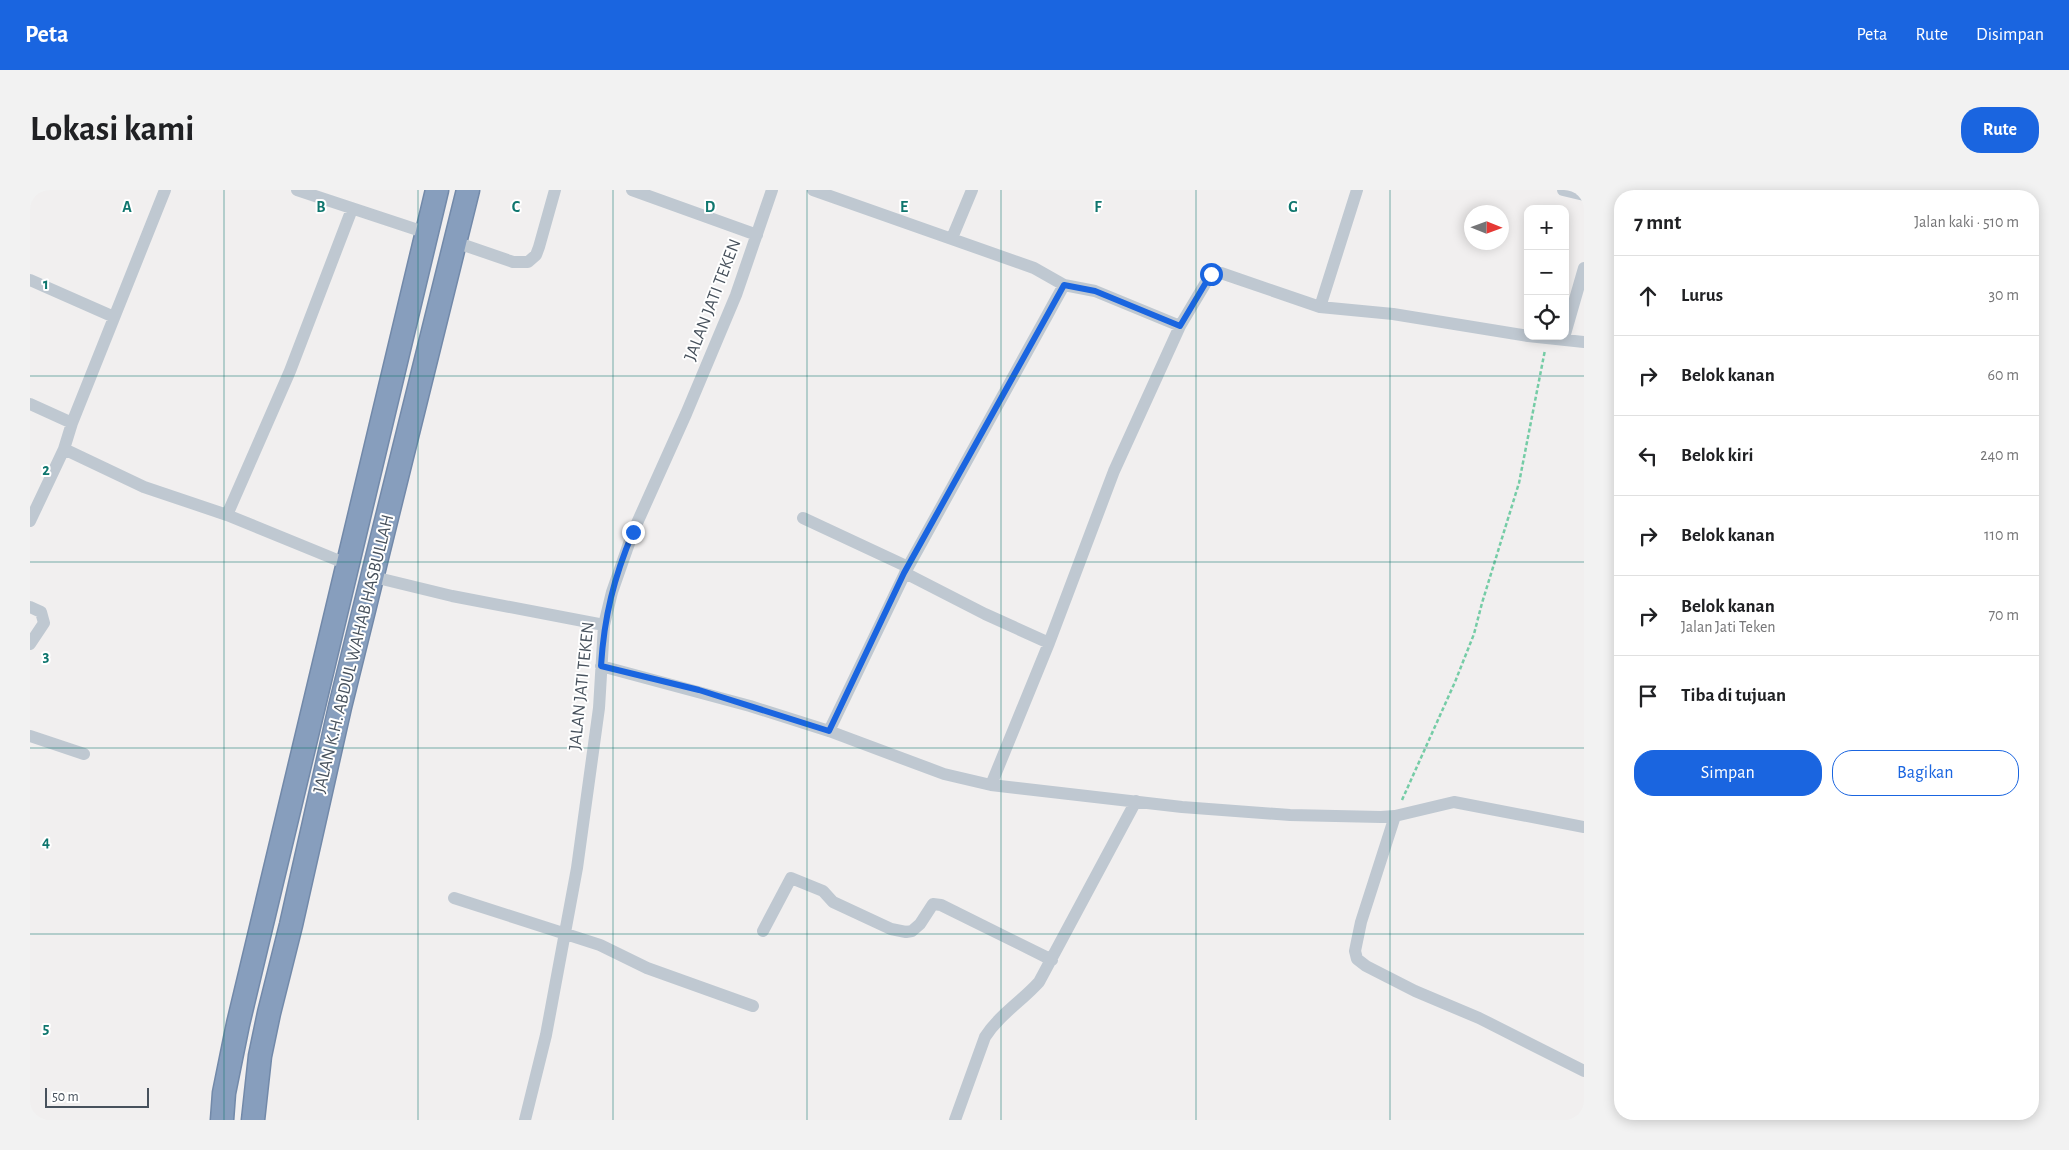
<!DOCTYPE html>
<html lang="id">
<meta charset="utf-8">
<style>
body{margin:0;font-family:"Alegreya Sans",sans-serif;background:#f2f2f2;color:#202124}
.controls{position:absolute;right:15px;top:15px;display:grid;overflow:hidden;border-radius:10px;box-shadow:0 2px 12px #0003}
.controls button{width:45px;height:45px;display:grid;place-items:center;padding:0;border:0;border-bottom:1px solid #e0e0e0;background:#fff;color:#202124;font:25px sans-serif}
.compass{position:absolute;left:1434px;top:15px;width:45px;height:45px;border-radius:50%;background:#fff;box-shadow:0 2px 12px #0003;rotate:91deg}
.scale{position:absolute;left:15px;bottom:12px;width:104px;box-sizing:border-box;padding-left:5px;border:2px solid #47515c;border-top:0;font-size:14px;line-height:18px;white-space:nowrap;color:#47515c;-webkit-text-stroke:4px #fff;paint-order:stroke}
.stop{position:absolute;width:15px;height:15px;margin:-11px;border:4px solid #1a65e0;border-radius:50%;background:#fff}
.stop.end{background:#1a65e0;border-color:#fff;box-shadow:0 1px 5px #0008}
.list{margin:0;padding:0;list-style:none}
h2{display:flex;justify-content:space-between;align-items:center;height:65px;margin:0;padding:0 20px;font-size:21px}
h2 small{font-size:16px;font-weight:400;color:#757577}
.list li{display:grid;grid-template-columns:32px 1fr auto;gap:15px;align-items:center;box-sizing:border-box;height:80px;padding:0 20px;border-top:1px solid #e0e0e0}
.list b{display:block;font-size:19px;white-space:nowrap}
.list p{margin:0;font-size:16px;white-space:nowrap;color:#757577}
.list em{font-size:16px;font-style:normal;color:#757577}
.actions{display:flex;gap:10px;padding:15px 20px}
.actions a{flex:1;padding:11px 0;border:1px solid #1a65e0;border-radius:20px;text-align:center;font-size:18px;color:#1a65e0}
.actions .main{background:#1a65e0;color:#fff}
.icon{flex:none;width:28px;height:28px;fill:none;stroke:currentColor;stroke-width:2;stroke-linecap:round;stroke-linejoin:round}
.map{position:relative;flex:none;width:1554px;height:930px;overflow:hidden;border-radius:20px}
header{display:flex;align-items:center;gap:30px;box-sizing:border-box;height:70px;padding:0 25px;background:#1a65e0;color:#fff}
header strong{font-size:24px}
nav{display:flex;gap:28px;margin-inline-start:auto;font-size:18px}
.intro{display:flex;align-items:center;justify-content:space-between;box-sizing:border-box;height:120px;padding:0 30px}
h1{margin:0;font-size:35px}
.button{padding:12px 22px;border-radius:20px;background:#1a65e0;color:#fff;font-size:18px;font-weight:700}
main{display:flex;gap:30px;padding:0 30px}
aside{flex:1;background:#fff;border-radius:20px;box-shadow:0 2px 12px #0003}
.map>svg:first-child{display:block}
</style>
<header>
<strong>Peta</strong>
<nav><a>Peta</a><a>Rute</a><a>Disimpan</a></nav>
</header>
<div class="intro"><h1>Lokasi kami</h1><a class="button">Rute</a></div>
<main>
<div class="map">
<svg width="1554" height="930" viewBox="0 0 1554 930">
<rect width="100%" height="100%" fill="#f1efef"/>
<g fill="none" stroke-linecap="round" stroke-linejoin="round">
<defs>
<path id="highway" d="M192,930L194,903L208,834L407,0
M223,930L230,866L239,823L261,735L310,517L438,0"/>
</defs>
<use href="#highway" stroke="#7289a9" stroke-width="25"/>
<path stroke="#75cca6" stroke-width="2.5" stroke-dasharray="4 2.5" stroke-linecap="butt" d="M1372,610L1425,492L1444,444L1452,413L1489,293L1515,160"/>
<path stroke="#bfc8d1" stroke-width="12" d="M267,0L397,43
M602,0L727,45
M783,0L1004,78L1034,95L878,377L799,541
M1533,0L1554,5
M922,48L942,0
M425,52L483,72H498L506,65L509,57L525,0
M0,90L84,127
M1034,95L1065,101L1150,136
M1290,117L1327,0
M1535,144L1554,78
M1498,146L1554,152
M0,214L42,233
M34,259L114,297L197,325L317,374
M197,325L260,181L322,19
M773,328L878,377
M0,331L34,259L42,233L135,0
M875,383L955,424L1019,453
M343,385L352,389L422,406L574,435
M0,417L11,422L14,433L0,454
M571,476L720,516L799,541L914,584L961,595L1152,617L1260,625L1351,627L1365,626L1424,612L1554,637
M0,546L54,564
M961,595L1019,453L1084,281L1150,136L1181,84L1191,83L1290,117L1363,124L1498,146
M1365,626L1331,732L1325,761L1327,769L1336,776L1385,801L1449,828L1554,881
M424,708L570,755L617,778L723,816
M733,741L761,688L793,701L803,712L861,739L876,742L882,741L890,734L903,714L911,715L1022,770
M495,930L516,845L547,678L569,518L574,435L582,402L603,342L656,224L706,105L742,0
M925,930L955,847C969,825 992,811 1009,792L1106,611"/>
<use href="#highway" stroke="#879ebd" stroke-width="22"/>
</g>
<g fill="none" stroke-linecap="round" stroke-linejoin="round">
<path stroke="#1a65e0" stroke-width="6" d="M603,342C584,387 574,427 571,476L669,500L799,541L874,383L1034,95L1065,101L1150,136L1181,84"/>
</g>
<path fill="none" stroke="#0f766e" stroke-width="1" stroke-opacity="0.55" d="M194,0V930M388,0V930M583,0V930M777,0V930M971,0V930M1166,0V930M1360,0V930M0,186H1554M0,372H1554M0,558H1554M0,744H1554"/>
<g text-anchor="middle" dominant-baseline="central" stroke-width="4" stroke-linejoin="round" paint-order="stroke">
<g font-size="18" fill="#47515c" stroke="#fff">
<text transform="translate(683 110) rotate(-69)">JALAN JATI TEKEN</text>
<text transform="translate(324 464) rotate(-76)">JALAN K.H. ABDUL WAHAB HASBULLAH</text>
<text transform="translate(552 496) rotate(-84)">JALAN JATI TEKEN</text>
</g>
</g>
<g font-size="16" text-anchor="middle" font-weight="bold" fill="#0f766e" stroke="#fff" stroke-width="4" stroke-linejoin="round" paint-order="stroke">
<text x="97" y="22">A</text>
<text x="291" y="22">B</text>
<text x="486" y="22">C</text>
<text x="680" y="22">D</text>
<text x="874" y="22">E</text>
<text x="1068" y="22">F</text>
<text x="1263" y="22">G</text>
<text x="16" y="99">1</text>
<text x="16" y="285">2</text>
<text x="16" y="471">3</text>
<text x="16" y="657">4</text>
<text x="16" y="843">5</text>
</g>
</svg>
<div class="controls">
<button>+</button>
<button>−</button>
<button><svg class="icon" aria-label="locate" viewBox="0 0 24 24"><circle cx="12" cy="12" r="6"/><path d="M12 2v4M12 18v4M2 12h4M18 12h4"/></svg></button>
</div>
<svg class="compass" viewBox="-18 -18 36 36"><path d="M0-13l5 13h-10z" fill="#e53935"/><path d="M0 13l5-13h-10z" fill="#757577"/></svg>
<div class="scale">50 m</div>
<div class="stop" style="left:1181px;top:84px"></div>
<div class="stop end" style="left:603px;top:342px"></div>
</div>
<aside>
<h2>7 mnt<small>Jalan kaki · 510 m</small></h2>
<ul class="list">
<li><svg class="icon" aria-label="ahead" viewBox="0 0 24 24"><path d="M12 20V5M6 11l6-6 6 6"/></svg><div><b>Lurus</b></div><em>30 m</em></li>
<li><svg class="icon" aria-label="right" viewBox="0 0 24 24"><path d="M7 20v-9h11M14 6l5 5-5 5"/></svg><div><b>Belok kanan</b></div><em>60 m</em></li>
<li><svg class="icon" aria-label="left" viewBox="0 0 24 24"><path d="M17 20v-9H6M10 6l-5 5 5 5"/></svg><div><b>Belok kiri</b></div><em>240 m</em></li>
<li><svg class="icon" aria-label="right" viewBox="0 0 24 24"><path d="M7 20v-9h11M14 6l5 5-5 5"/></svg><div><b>Belok kanan</b></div><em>110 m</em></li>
<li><svg class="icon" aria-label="right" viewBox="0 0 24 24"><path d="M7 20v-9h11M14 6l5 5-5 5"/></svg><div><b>Belok kanan</b><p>Jalan Jati Teken</p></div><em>70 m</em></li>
<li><svg class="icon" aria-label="arrive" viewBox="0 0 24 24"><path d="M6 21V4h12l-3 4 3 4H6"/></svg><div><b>Tiba di tujuan</b></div></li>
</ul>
<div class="actions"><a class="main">Simpan</a><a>Bagikan</a></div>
</aside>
</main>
